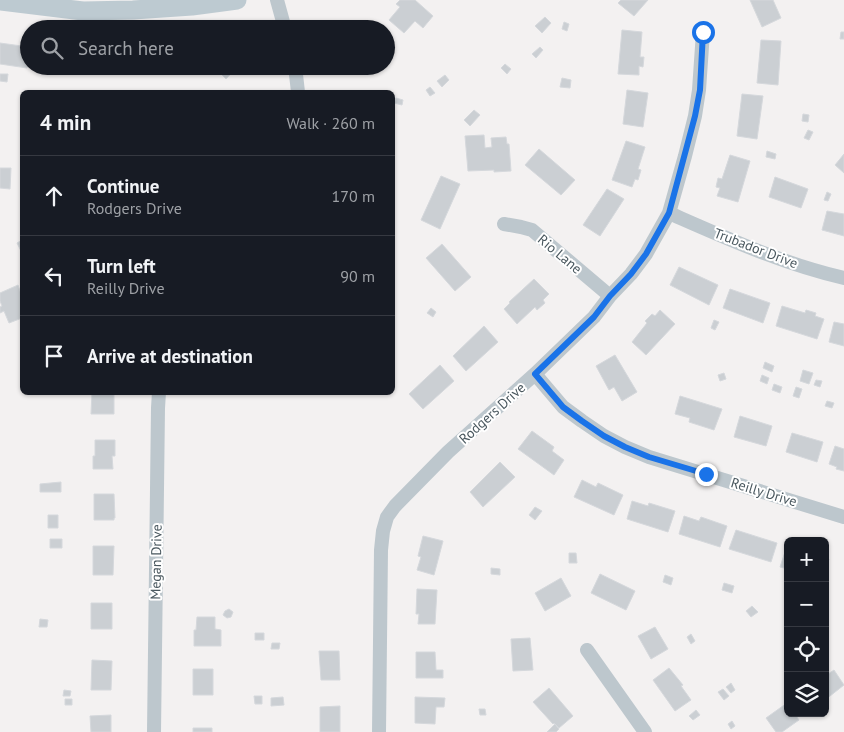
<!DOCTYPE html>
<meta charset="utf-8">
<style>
body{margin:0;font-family:"PT Sans",sans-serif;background:#20242c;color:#f1f3f6}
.controls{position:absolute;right:15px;bottom:15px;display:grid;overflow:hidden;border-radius:8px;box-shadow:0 1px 4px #0004}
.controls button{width:45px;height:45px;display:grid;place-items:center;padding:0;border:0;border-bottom:1px solid #363941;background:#171b24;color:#f1f3f6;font:25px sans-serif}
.stop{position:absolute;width:15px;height:15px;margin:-11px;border:4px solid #1a73e8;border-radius:50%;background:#fff}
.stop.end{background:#1a73e8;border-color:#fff;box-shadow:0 1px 5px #0008}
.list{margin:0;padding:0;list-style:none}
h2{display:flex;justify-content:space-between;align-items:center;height:65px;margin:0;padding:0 20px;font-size:21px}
h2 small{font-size:16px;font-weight:400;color:#9ea1a6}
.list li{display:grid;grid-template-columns:32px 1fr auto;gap:15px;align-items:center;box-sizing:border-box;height:80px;padding:0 20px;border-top:1px solid #363941}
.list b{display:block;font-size:19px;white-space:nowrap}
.list p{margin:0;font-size:16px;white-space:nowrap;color:#9ea1a6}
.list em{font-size:16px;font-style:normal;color:#9ea1a6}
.icon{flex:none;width:28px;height:28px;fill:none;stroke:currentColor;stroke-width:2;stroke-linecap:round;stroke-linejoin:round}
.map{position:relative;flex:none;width:844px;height:732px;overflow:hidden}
.search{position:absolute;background:#171b24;box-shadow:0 1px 4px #0004;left:20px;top:20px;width:375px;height:55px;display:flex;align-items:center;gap:12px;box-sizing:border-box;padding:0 18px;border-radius:28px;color:#9ea1a6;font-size:19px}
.panel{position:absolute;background:#171b24;box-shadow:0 1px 4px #0004;left:20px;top:90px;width:375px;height:305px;border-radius:8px}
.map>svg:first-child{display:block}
</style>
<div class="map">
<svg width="844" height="732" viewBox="0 0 844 732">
<rect width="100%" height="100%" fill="#f3f1f1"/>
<path fill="#cbcfd3" stroke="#d5d8dc" d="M400,0H415L433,16L423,28L415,21L404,33L389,20L400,7L396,4Z
M621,0H648L634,16L618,3Z
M750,0H773L781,18L762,27Z
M545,17L551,23L542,33L535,26Z
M564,22L569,24L567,31L562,29Z
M622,30L642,32L640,57H644L643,67L639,66V75L618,74Z
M841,32H844V39H840Z
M761,40L781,41L778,85L757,83Z
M0,43L29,47V61H28L27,68L0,64Z
M540,47L543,50L536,58L532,54Z
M505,64L511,69L507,74L501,68Z
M53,66H98V72L53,71Z
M142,66H175V71L143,74Z
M213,66H238L226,79Z
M0,74H8L7,82L0,81Z
M445,75L449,80L442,87L437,81Z
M562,78L571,80L570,88L560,87Z
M430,87L435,93L430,96L426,90Z
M627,90L648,93L643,127L623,124Z
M742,94L763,96L757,139L737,136Z
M396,98L403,100L402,105L394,103Z
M474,110L480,115L470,126L464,120Z
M803,114L809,115L808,122L802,121Z
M808,130L813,132L809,140L804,138Z
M484,135L485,148L492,147L491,138L506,137L507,144H509L511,171L494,172V170L468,171L465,136Z
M626,141L645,147L638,169L641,170L638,180L635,179L632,187L612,180Z
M539,149L575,180L561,195L525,165Z
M767,151L776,154L775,159L766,157Z
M844,154V173L835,165Z
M730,155L750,161L738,202L717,196L720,188L716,187L718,178L722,179Z
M0,168H11L10,189L0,188Z
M441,176L460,184L440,229L421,220Z
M775,177L808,189L801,208L769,197Z
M607,189L624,199L600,236L583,225Z
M827,192L831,194L828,201L824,200Z
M827,211L844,214V236L822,230Z
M22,240V253L17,243Z
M442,244L471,277L455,291L426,258Z
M679,267L718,285L709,305L670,285Z
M534,279L549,294L543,300L545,303L537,310L535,307L517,324L504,309L510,303L509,302Z
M18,285L22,297V318L9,323L4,311L0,313V307L2,306L0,301V293Z
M730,289L770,303L763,323L723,308Z
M782,306L805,313L806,310L816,313L815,316L824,319L817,339L776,326Z
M431,308L436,312L433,317L427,313Z
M660,310L675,324L646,355L632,342L647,323L645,321L652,314L655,316Z
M714,320L719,322L715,330L711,328Z
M834,322L844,324V346L829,342Z
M484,326L498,342L466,371L453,356Z
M615,355L637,392L622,401L614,387L609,390L596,366Z
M765,362L774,366L772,372L763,368Z
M440,365L454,381L423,409L409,394Z
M803,370L813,373L809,384L800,381Z
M724,373L726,379L720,381L718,375Z
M762,375L769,378L767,384L760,381Z
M816,380L822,381L820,387L814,385Z
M774,384L782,387L780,393L772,390Z
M796,387L802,389L799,398L793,396Z
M92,392H114V414H91Z
M680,396L722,409L714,430L689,422L690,418L675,414Z
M827,401L834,403L832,408L825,406Z
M740,416L772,426L766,446L734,437Z
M532,431L554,447L552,451L564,460L554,475L518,449Z
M792,433L823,442L817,462L786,452Z
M95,440H115V456H112L113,469H93V456H95Z
M835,446L844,449V471L836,469L837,467L829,464Z
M500,462L515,477L483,507L470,492Z
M582,480L596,487L598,483L623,495L614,515L574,497Z
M61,482V492H40V484Z
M94,494H114L115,518H114V520H94Z
M632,501L648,506L649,503L675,511L668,532L627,519Z
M535,507L542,511L535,520L529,515Z
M48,515H58V528H48Z
M684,516L699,521L701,517L727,526L720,547L679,534Z
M736,530L777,543L771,562L729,549Z
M423,536L443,541L434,575L417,570L421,557L418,556Z
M50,539H62V548H50Z
M93,546H114L113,575H93Z
M786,549H788V569L780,567Z
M569,553H576L577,563H569Z
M825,558L829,559L825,572Z
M491,568L500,569V575L491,574Z
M600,574L635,591L626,610L591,593Z
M665,575L673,578L671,585L663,582Z
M561,578L571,596L545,611L535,593Z
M724,583L734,586L732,593L722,590Z
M417,589L437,590L435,624H418L419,614H416Z
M91,603H112V629H91Z
M752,606L758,612L751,617L746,611Z
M229,609L233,612L231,617L227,618L223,615L225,611Z
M197,617H215V629L221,630V646H194V630H196Z
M40,619L48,620L47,627H39Z
M655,627L668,649L651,659L638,636Z
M255,633H264V640H255Z
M691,634L695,641L691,644L687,637Z
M530,638L533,670L513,671L511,639Z
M272,643H280L279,649H271Z
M319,651H339L340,680H321Z
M416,652H435L436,670H443V678H416Z
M92,660L112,661L111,690H91Z
M669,668L683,685L681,686L691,700L675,711L653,680Z
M193,669H213V695H193Z
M834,670L844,685L825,700V676Z
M731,683L735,690L731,693L726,687Z
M549,688L573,716L559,728L554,723L553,724L533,702Z
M723,689L729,696L724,700L718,692Z
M64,690L71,691L70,696H63Z
M254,696H262V704H255Z
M283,697L284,705L271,706V698Z
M415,697L445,698L444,707H436L435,724L415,723Z
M65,699H72V705H65Z
M787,703L788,713H794L799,720L782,732H776L766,718Z
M340,706V732H320V707Z
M479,709H485L486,715H480Z
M696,710L700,715L693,720L689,716Z
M111,715V732H91L90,716Z
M732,721L735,726L731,729L728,724Z
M555,724L559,729L556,732H547Z
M193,728H212V732H193Z"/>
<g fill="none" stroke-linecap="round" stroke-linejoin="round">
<path stroke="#bdc7cd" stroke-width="14" d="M277,0L285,29
M295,66L298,92
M669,213C726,238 783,264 844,278
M504,224L521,227L532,230L610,296
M535,374L563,407L582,421L604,436L625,447L649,457L844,517
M587,650L645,732
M154,732L158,408L159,392
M379,732L381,550L383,531L387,517L395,506L448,452L535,374L594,317L610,296L631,274L646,254L669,213L685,156L695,116L699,90L703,32"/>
<path stroke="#bdcad1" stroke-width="19" d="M0,1L83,11L133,10L192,6L237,0"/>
</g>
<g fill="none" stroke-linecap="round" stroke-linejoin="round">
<path stroke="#1a73e8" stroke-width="6" d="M703,32L700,90L695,116L669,213L646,254L631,274L610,296L594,317L535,374L563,407L582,421L604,436L625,447L649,457L706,474"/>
</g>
<g text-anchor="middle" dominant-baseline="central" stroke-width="4" stroke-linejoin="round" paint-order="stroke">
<g font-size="14" fill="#49575e" stroke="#fff">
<text transform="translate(756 248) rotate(21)">Trubador Drive</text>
<text transform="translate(560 254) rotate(40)">Rio Lane</text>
<text transform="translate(492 413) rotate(-42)">Rodgers Drive</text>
<text transform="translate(764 492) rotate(17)">Reilly Drive</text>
<text transform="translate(156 562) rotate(-89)">Megan Drive</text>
</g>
</g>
</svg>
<div class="controls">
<button>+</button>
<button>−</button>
<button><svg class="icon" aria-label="locate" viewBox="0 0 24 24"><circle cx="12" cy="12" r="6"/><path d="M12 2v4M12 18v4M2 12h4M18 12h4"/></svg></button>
<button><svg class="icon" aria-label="layers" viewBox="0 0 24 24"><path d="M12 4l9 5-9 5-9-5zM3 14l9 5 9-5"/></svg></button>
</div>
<div class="stop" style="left:703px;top:32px"></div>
<div class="stop end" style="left:706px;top:474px"></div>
<div class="search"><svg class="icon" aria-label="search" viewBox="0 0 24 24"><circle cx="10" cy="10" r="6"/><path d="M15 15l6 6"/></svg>Search here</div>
<section class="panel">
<h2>4 min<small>Walk · 260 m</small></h2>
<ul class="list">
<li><svg class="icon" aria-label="ahead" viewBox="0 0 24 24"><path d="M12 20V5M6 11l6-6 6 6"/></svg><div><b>Continue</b><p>Rodgers Drive</p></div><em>170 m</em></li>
<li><svg class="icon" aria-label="left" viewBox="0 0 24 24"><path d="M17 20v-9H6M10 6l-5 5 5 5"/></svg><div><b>Turn left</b><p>Reilly Drive</p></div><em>90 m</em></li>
<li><svg class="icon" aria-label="arrive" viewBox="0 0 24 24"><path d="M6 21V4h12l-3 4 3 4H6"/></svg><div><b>Arrive at destination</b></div></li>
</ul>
</section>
</div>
